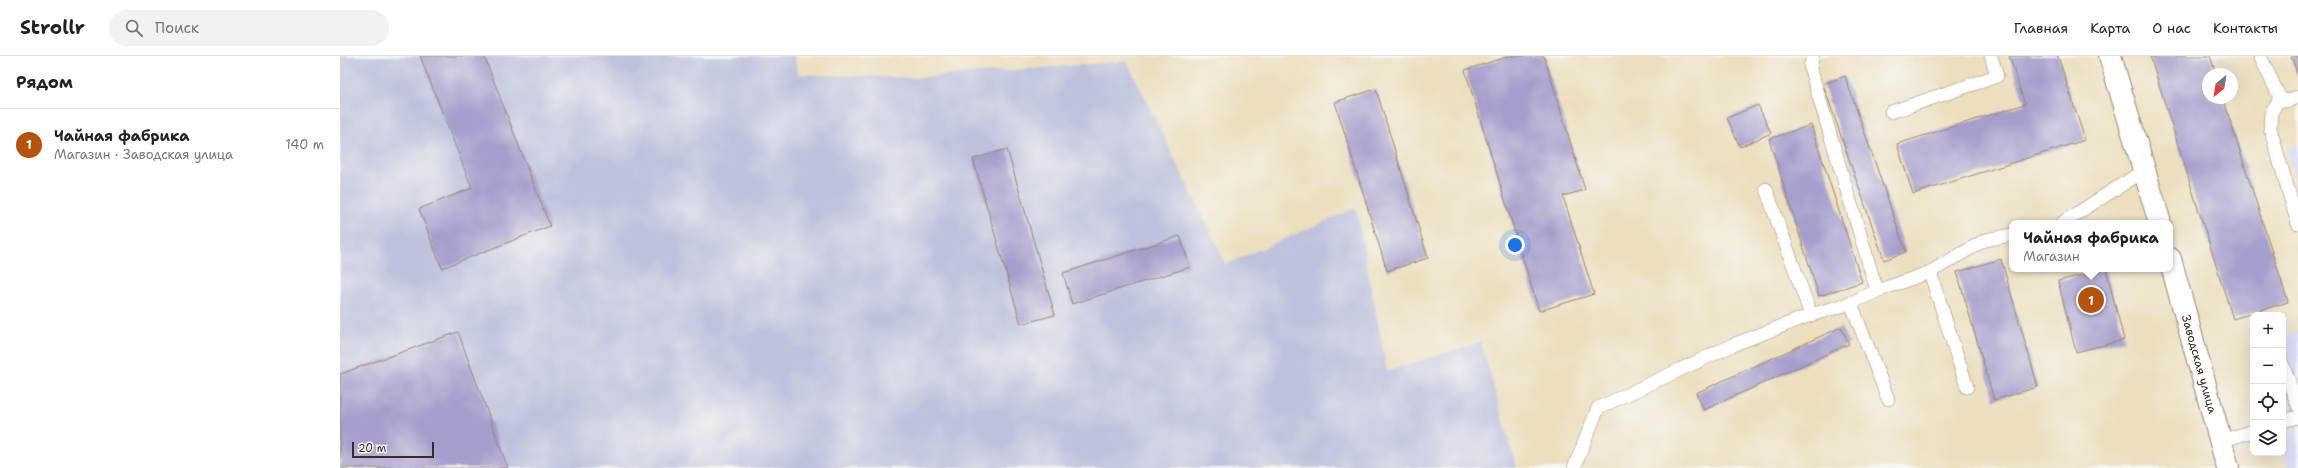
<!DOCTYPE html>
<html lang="ru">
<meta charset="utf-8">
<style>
body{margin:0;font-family:"Shantell Sans",sans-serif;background:#f2f2f2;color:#202124}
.controls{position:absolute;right:12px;bottom:12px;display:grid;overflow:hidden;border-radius:8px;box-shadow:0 4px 16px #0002}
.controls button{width:36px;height:36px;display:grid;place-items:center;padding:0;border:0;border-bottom:1px solid #e0e0e0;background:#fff;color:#202124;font:20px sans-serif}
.compass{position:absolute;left:1862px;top:12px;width:36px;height:36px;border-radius:50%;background:#fff;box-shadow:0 4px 16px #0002;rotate:210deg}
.scale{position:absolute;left:12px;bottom:10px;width:82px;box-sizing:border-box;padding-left:4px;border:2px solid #3b2a1e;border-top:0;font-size:11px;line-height:14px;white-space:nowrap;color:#3b2a1e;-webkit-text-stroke:3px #f6f6f2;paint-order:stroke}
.you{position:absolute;left:1175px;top:189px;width:14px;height:14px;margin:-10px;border:3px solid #fff;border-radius:50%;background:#1a73e8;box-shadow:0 0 0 6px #1a73e833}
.badge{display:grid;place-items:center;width:26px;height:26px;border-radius:50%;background:#b45309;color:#fff;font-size:13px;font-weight:700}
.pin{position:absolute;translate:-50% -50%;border:2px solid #fff;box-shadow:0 1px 4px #0006}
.popup{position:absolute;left:1669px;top:164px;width:164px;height:52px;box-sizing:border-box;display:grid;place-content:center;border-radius:8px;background:#fff;filter:drop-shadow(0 1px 3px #0005);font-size:13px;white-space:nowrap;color:#757577}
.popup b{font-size:15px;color:#202124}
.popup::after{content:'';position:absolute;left:50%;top:100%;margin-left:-8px;border:8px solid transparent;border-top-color:#fff}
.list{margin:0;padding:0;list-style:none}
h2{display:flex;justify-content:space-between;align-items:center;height:52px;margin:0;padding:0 16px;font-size:17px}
h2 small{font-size:13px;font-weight:400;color:#757577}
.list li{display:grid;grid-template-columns:26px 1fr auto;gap:12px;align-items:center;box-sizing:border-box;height:72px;padding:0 16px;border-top:1px solid #e0e0e0}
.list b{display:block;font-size:15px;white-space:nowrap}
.list p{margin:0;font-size:13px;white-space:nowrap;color:#757577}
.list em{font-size:13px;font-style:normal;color:#757577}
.icon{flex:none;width:22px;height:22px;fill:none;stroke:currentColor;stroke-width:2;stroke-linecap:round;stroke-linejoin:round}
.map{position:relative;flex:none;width:1958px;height:412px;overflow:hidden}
header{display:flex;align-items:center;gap:24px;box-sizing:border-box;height:56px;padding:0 20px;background:#fff;border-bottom:1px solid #e0e0e0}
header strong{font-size:19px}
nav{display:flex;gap:22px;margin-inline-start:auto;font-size:14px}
.search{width:280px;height:36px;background:#f2f2f2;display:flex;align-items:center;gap:10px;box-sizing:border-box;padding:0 14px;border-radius:22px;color:#757577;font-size:15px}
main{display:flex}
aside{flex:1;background:#fff}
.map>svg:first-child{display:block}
</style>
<header>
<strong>Strollr</strong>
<div class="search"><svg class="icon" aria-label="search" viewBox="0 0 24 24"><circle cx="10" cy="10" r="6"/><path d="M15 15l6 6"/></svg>Поиск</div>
<nav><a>Главная</a><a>Карта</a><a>О нас</a><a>Контакты</a></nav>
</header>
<main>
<aside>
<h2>Рядом<small></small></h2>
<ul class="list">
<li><span class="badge">1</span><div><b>Чайная фабрика</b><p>Магазин · Заводская улица</p></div><em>140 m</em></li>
</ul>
</aside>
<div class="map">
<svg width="1958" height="412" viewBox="0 0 1958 412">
<rect width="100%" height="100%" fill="#f6f6f2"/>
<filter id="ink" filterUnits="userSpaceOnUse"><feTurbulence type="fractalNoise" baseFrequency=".025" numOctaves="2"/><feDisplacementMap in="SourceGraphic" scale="8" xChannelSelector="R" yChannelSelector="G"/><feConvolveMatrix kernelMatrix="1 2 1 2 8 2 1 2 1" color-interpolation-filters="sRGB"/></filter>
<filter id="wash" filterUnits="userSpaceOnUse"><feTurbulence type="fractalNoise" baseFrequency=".012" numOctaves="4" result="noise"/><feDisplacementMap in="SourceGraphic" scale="16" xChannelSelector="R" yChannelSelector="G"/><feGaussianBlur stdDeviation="0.9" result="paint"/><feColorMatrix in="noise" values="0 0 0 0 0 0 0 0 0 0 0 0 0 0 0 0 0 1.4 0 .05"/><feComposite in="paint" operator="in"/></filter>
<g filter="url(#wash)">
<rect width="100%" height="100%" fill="#ecdfbe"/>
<path fill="#d6d7f8" d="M1958,89V131L1946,93Z
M1958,275V412H1948L1943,397V280Z"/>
<path fill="#bec2dd" d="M0,0H454L459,18L575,22L787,5L886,208L1016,152L1047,315L1141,286L1177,412H0Z"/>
<g id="blocks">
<path fill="#a69ecc" d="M80,0H144L210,170L102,212L79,153L132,132Z
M1170,0H1204L1245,134L1223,140L1254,238L1199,255L1125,14Z
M1669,0H1718L1745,84L1573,138L1557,88L1685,48Z
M1810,0H1870L1876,18H1868V42H1883L1948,246L1893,263Z
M1951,0H1958V20Z
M1505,20L1566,196L1544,204L1483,28Z
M1036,33L1088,202L1047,215L995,46Z
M1418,49L1431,77L1400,91L1387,62Z
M1471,69L1522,226L1479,240L1429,83Z
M667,93L715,259L681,268L633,103Z
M840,180L850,211L732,248L723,217Z
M1661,203L1698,331L1654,344L1617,216Z
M1766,213L1784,284L1736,296L1718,225Z
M1501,271L1509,288L1364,354L1356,337Z
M118,276L168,412H0V318Z"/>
</g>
</g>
<g filter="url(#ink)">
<use href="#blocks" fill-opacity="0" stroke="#94846e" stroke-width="1"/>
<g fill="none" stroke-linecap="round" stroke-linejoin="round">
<defs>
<path id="lane" d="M1473,0L1470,11L1537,235
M1920,0L1940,42L1946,45L1958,41
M1940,42L1931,57L1930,72L1958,168
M1551,56L1657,20L1651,0
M1426,133L1471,259
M1722,167L1805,114
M1590,216L1627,331
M1511,247L1548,343
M1943,309L1958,350
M1943,365L1958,361
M1881,385L1913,375
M1234,412L1258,352L1395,288L1471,259L1511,247L1537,235L1590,216L1645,184L1672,179"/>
<g id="street">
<path d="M1770,0L1820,167"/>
<path id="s1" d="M1830,203L1888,412"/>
</g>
</defs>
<use href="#lane" stroke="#94846e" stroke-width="14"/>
<use href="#street" stroke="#94846e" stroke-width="24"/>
<use href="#lane" stroke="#fff" stroke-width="13"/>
<use href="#street" stroke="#fff" stroke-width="22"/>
</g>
</g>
<g text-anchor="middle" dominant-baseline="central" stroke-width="3.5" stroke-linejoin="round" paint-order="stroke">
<g font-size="12" fill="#3b2a1e" stroke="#f6f6f2">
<text stroke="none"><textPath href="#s1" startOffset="109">Заводская улица</textPath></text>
</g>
</g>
</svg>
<div class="controls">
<button>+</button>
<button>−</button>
<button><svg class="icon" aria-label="locate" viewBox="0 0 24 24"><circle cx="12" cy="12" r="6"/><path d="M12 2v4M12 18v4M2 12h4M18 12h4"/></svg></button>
<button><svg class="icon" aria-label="layers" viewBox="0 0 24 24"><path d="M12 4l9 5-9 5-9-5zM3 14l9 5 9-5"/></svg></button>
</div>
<svg class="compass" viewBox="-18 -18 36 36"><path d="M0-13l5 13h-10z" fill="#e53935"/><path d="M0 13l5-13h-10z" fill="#757577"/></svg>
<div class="scale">20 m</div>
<div class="you"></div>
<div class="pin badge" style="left:1751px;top:244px">1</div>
<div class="popup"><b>Чайная фабрика</b>Магазин</div>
</div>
</main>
